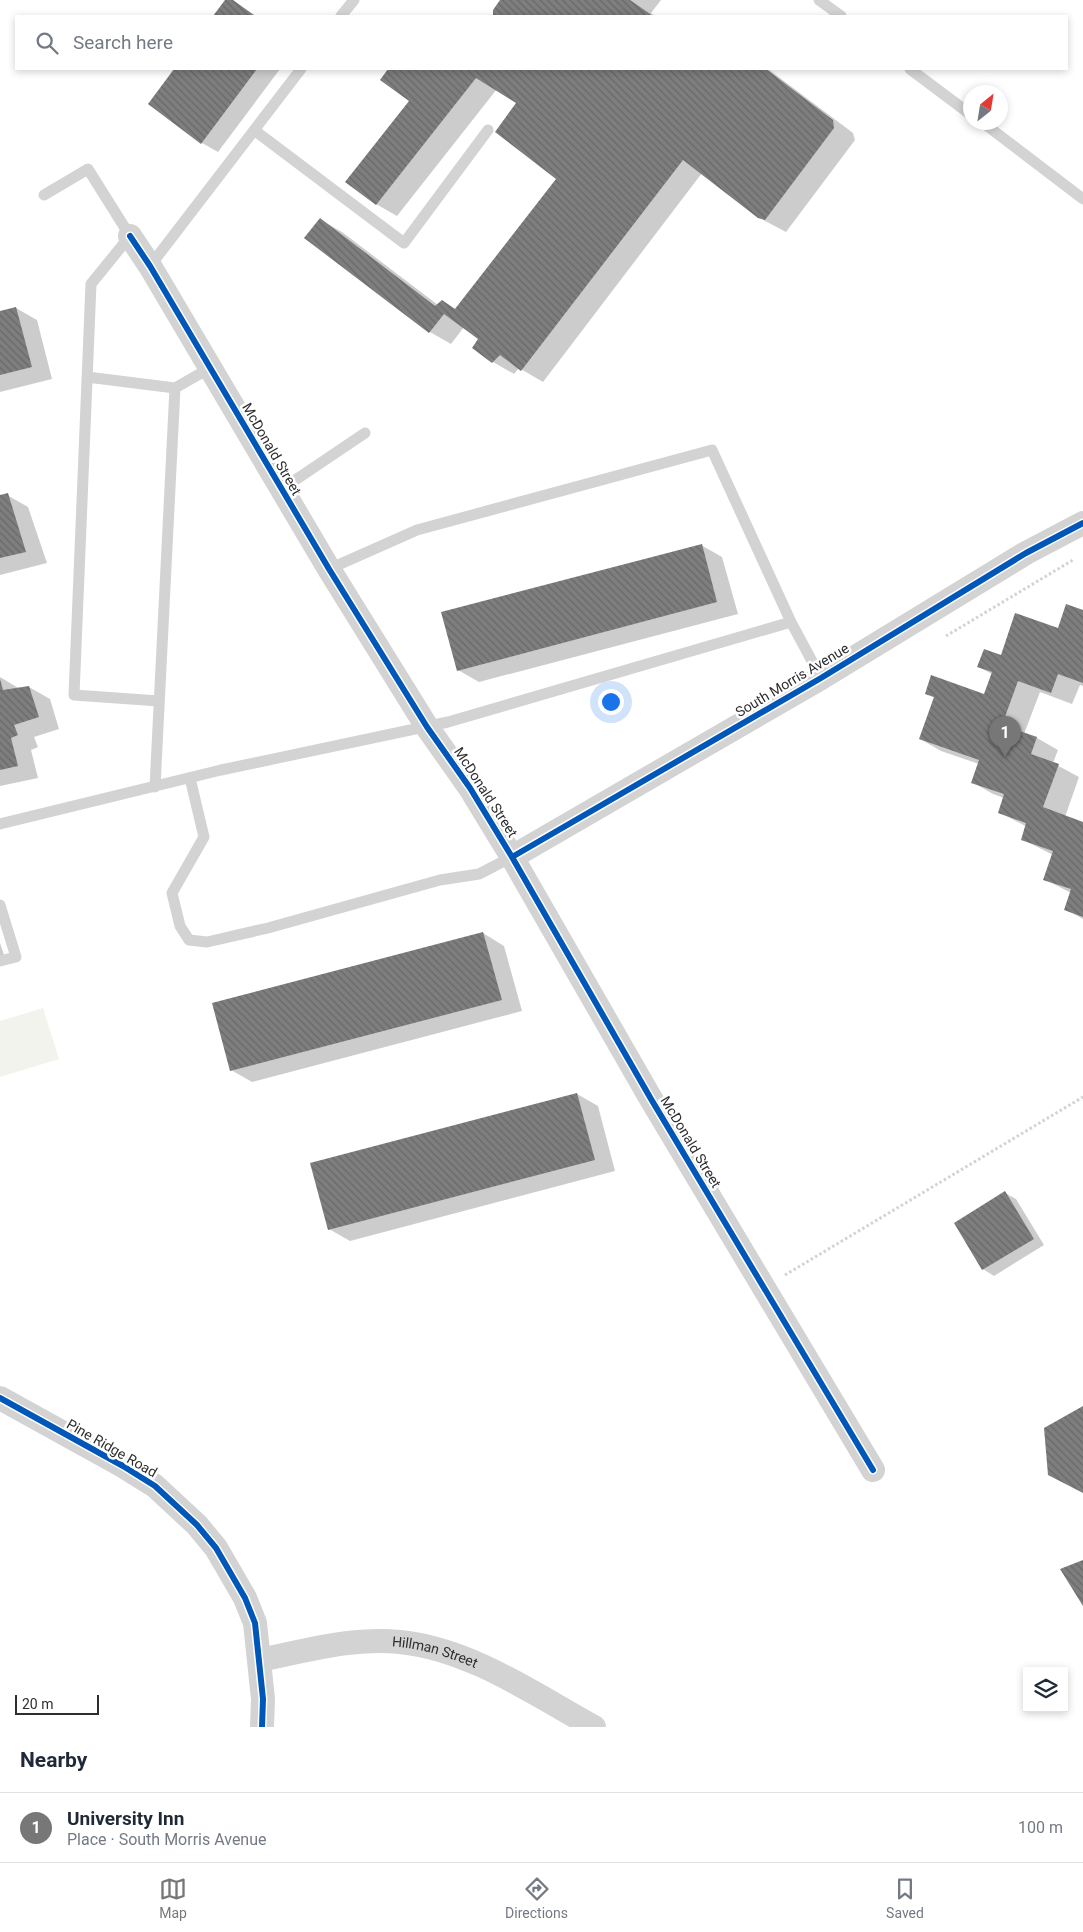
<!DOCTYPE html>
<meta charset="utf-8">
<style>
body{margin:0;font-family:Roboto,sans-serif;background:#f6f6f7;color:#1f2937}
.controls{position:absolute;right:15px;bottom:15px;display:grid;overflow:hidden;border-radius:0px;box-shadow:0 2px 8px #0003}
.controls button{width:45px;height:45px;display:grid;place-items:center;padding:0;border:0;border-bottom:1px solid #e0e1e3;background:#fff;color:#1f2937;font:25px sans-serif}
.compass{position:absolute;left:963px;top:85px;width:45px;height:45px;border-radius:50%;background:#fff;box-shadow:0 2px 8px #0003;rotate:30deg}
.scale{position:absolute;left:15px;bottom:12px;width:84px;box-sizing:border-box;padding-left:5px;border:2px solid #2e2e2e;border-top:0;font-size:14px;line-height:18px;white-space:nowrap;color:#2e2e2e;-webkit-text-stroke:4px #fff;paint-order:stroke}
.you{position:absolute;left:610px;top:701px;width:18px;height:18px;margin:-12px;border:4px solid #fff;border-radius:50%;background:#1a73e8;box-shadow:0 0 0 8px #1a73e833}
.badge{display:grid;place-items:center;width:32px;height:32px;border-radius:50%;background:#777;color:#fff;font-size:16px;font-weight:700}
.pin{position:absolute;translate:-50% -41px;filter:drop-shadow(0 1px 2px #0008)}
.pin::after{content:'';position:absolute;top:26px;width:18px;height:15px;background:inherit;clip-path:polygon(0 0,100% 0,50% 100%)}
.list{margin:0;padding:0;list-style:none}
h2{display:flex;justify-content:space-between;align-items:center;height:65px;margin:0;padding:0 20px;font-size:21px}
h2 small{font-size:16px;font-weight:400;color:#747a83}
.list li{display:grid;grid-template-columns:32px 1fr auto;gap:15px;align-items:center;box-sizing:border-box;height:70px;padding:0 20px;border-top:1px solid #e0e1e3}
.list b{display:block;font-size:19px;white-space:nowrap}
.list p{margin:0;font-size:16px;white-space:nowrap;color:#747a83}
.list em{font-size:16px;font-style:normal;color:#747a83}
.icon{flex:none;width:28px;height:28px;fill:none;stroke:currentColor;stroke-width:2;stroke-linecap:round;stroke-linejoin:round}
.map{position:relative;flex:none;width:1083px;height:1727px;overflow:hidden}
.search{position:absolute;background:#fff;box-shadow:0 2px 8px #0003;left:15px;right:15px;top:15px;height:55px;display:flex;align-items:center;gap:12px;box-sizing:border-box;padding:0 18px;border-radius:0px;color:#747a83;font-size:19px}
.sheet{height:135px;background:#fff}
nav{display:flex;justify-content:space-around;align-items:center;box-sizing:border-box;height:70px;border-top:1px solid #e0e1e3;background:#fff;font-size:14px;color:#747a83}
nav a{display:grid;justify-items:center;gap:2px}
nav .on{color:#777}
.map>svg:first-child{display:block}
</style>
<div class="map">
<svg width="1083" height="1727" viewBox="0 0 1083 1727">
<defs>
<pattern id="building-back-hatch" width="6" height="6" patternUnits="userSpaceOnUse" patternTransform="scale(1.25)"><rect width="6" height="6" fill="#7e7e7e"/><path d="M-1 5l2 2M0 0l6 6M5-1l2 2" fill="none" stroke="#686868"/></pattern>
</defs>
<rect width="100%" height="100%" fill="#fff"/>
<path fill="#f2f3ec" d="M43,1008L59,1059L0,1077V1021Z"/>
<path fill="#0003" d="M226,0H232L256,16H214Z
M502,0H661L651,13L655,16H495L494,14Z
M175,69H280L218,152L202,143L149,104Z
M390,69H768L853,133L855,140L786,232L758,217L702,173L543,382L519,368L514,374L493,362L474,347L480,339L464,327L451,344L430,332L306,238L321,220L342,232L438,305L442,301L455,309L558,178L517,102L497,89L397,216L376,204L411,101L381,80Z
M16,308L37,320L52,379L0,392V312Z
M7,495L28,507L47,563L0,575V497Z
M701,545L722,557L738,614L479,682L458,670Z
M1083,611V686L1080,685L1072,704L1040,692L1024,734L1037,738L1058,750L1053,763L1079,777L1065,817L1083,823V919L1065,909L1071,893L1044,879L1053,855L1022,839L1027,827L999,812L1004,798L993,794L972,782L979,764L941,751L920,739L935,698L926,693L985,696L992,674L979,667L1058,629Z
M0,677L20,689L29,687L50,699L59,729L34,737L38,747L31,750L38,778L0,786Z
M483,933L504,946L522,1011L252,1082L231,1070Z
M0,943L4,955L0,956Z
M577,1094L598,1106L615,1171L350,1241L329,1229Z
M1005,1193L1016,1199L1044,1245L994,1276L983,1269L955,1223Z"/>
<path fill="url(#building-back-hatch)" d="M225,0H233L255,16H213Z
M500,0H630L653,16H493V10Z
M174,69H257L201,144L148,104Z
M388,69H766L833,120L834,128L765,220L758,218L683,160L521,371L500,355L492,363L472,348L478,339L444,314L429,333L304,238L320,218L435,306L442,300L455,309L556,179L495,132L516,103L476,78L376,205L345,182L409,101L380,80Z
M16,307L32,367L0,375V311Z
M8,493L26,552L0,558V495Z
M702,544L717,602L457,671L441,612Z
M1066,604L1083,610V683L1058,674L1051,693L1018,681L1002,725L1037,737L1031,754L1059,764L1043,807L1083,822V917L1064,910L1071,889L1043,880L1053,851L1021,840L1026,823L998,813L1004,794L971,783L979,760L919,739L934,697L925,694L931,675L984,694L992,672L977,667L984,649L1001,655L1015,613L1058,628Z
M0,679L3,690L29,686L39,717L14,725L18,735L11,738L18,766L0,770Z
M483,932L502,1000L230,1071L212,1003Z
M577,1093L595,1160L328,1230L310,1163Z
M1005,1191L1034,1239L982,1270L954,1223Z
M1083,1406V1493L1048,1475L1044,1428Z
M1083,1560V1606L1060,1569Z"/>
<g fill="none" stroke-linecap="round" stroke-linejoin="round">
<path stroke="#d3d3d3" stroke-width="3" stroke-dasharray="2.5 2.5" stroke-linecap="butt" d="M946,636L1073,560
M785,1275L1083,1097"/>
<path stroke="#d3d3d3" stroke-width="11" d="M819,0L841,16
M341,16L354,0
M910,69L970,114
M982,122L1083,199
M254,130L404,243L488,130
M44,195L88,169L130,236L91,284L74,695L159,701
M150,266L301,69
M87,377L175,388L210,368
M282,489L365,433
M329,569L417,530L712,450L791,622L821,678
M190,778L204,837L172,893L180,926L189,940L207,942L268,928L440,880L479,874L512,857
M155,787L175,388
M0,824L221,770L448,722L791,622
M0,905L16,957L0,961"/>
<g stroke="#d3d3d3" stroke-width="24">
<path d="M130,236L150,266L329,569L427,727L470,788L512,857L651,1099L873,1470"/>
<path d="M512,857L821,678L1026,553L1083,523"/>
<path d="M0,1398L123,1466L155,1486L197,1525L216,1548L245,1598L255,1623L263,1699L262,1727"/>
<path id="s1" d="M260,1660C305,1651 353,1637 400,1642C470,1649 534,1694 594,1727"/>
</g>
<defs>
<path id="cycleway" d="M130,236L150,266L329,569L427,727L470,788L512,857L651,1099L873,1470
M512,857L821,678L1026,553L1083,523
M0,1398L123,1466L155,1486L197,1525L216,1548L245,1598L255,1623L263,1699L262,1727"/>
</defs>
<use href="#cycleway" stroke="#fff" stroke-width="9"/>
<use href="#cycleway" stroke="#0057b8" stroke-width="6"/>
</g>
<g text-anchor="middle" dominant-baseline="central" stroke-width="5" stroke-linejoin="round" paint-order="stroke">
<g font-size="14" fill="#2e2e2e" stroke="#fff">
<text transform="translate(272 449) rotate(60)">McDonald Street</text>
<text transform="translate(792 680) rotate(-31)">South Morris Avenue</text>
<text transform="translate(486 792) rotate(57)">McDonald Street</text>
<text transform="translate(691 1142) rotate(59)">McDonald Street</text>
<text transform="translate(112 1448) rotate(30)">Pine Ridge Road</text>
<text stroke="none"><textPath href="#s1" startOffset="178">Hillman Street</textPath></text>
</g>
</g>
</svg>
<div class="controls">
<button><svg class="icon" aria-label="layers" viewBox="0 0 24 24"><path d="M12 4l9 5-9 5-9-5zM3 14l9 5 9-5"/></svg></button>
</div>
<svg class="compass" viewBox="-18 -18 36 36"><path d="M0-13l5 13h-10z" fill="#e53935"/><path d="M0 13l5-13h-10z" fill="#747a83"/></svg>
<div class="scale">20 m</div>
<div class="you"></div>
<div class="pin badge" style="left:1005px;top:757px">1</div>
<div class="search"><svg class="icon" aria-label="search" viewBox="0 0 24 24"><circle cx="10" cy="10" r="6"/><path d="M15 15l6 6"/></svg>Search here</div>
</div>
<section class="sheet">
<h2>Nearby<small></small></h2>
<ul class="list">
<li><span class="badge">1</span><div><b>University Inn</b><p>Place · South Morris Avenue</p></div><em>100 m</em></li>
</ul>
</section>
<nav>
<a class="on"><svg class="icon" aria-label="map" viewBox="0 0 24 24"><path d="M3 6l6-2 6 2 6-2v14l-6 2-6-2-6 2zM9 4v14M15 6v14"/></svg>Map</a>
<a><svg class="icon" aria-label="directions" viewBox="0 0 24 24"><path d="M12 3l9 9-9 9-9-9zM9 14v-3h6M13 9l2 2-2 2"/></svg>Directions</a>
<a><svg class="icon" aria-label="saved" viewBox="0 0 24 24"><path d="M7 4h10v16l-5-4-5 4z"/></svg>Saved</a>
</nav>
